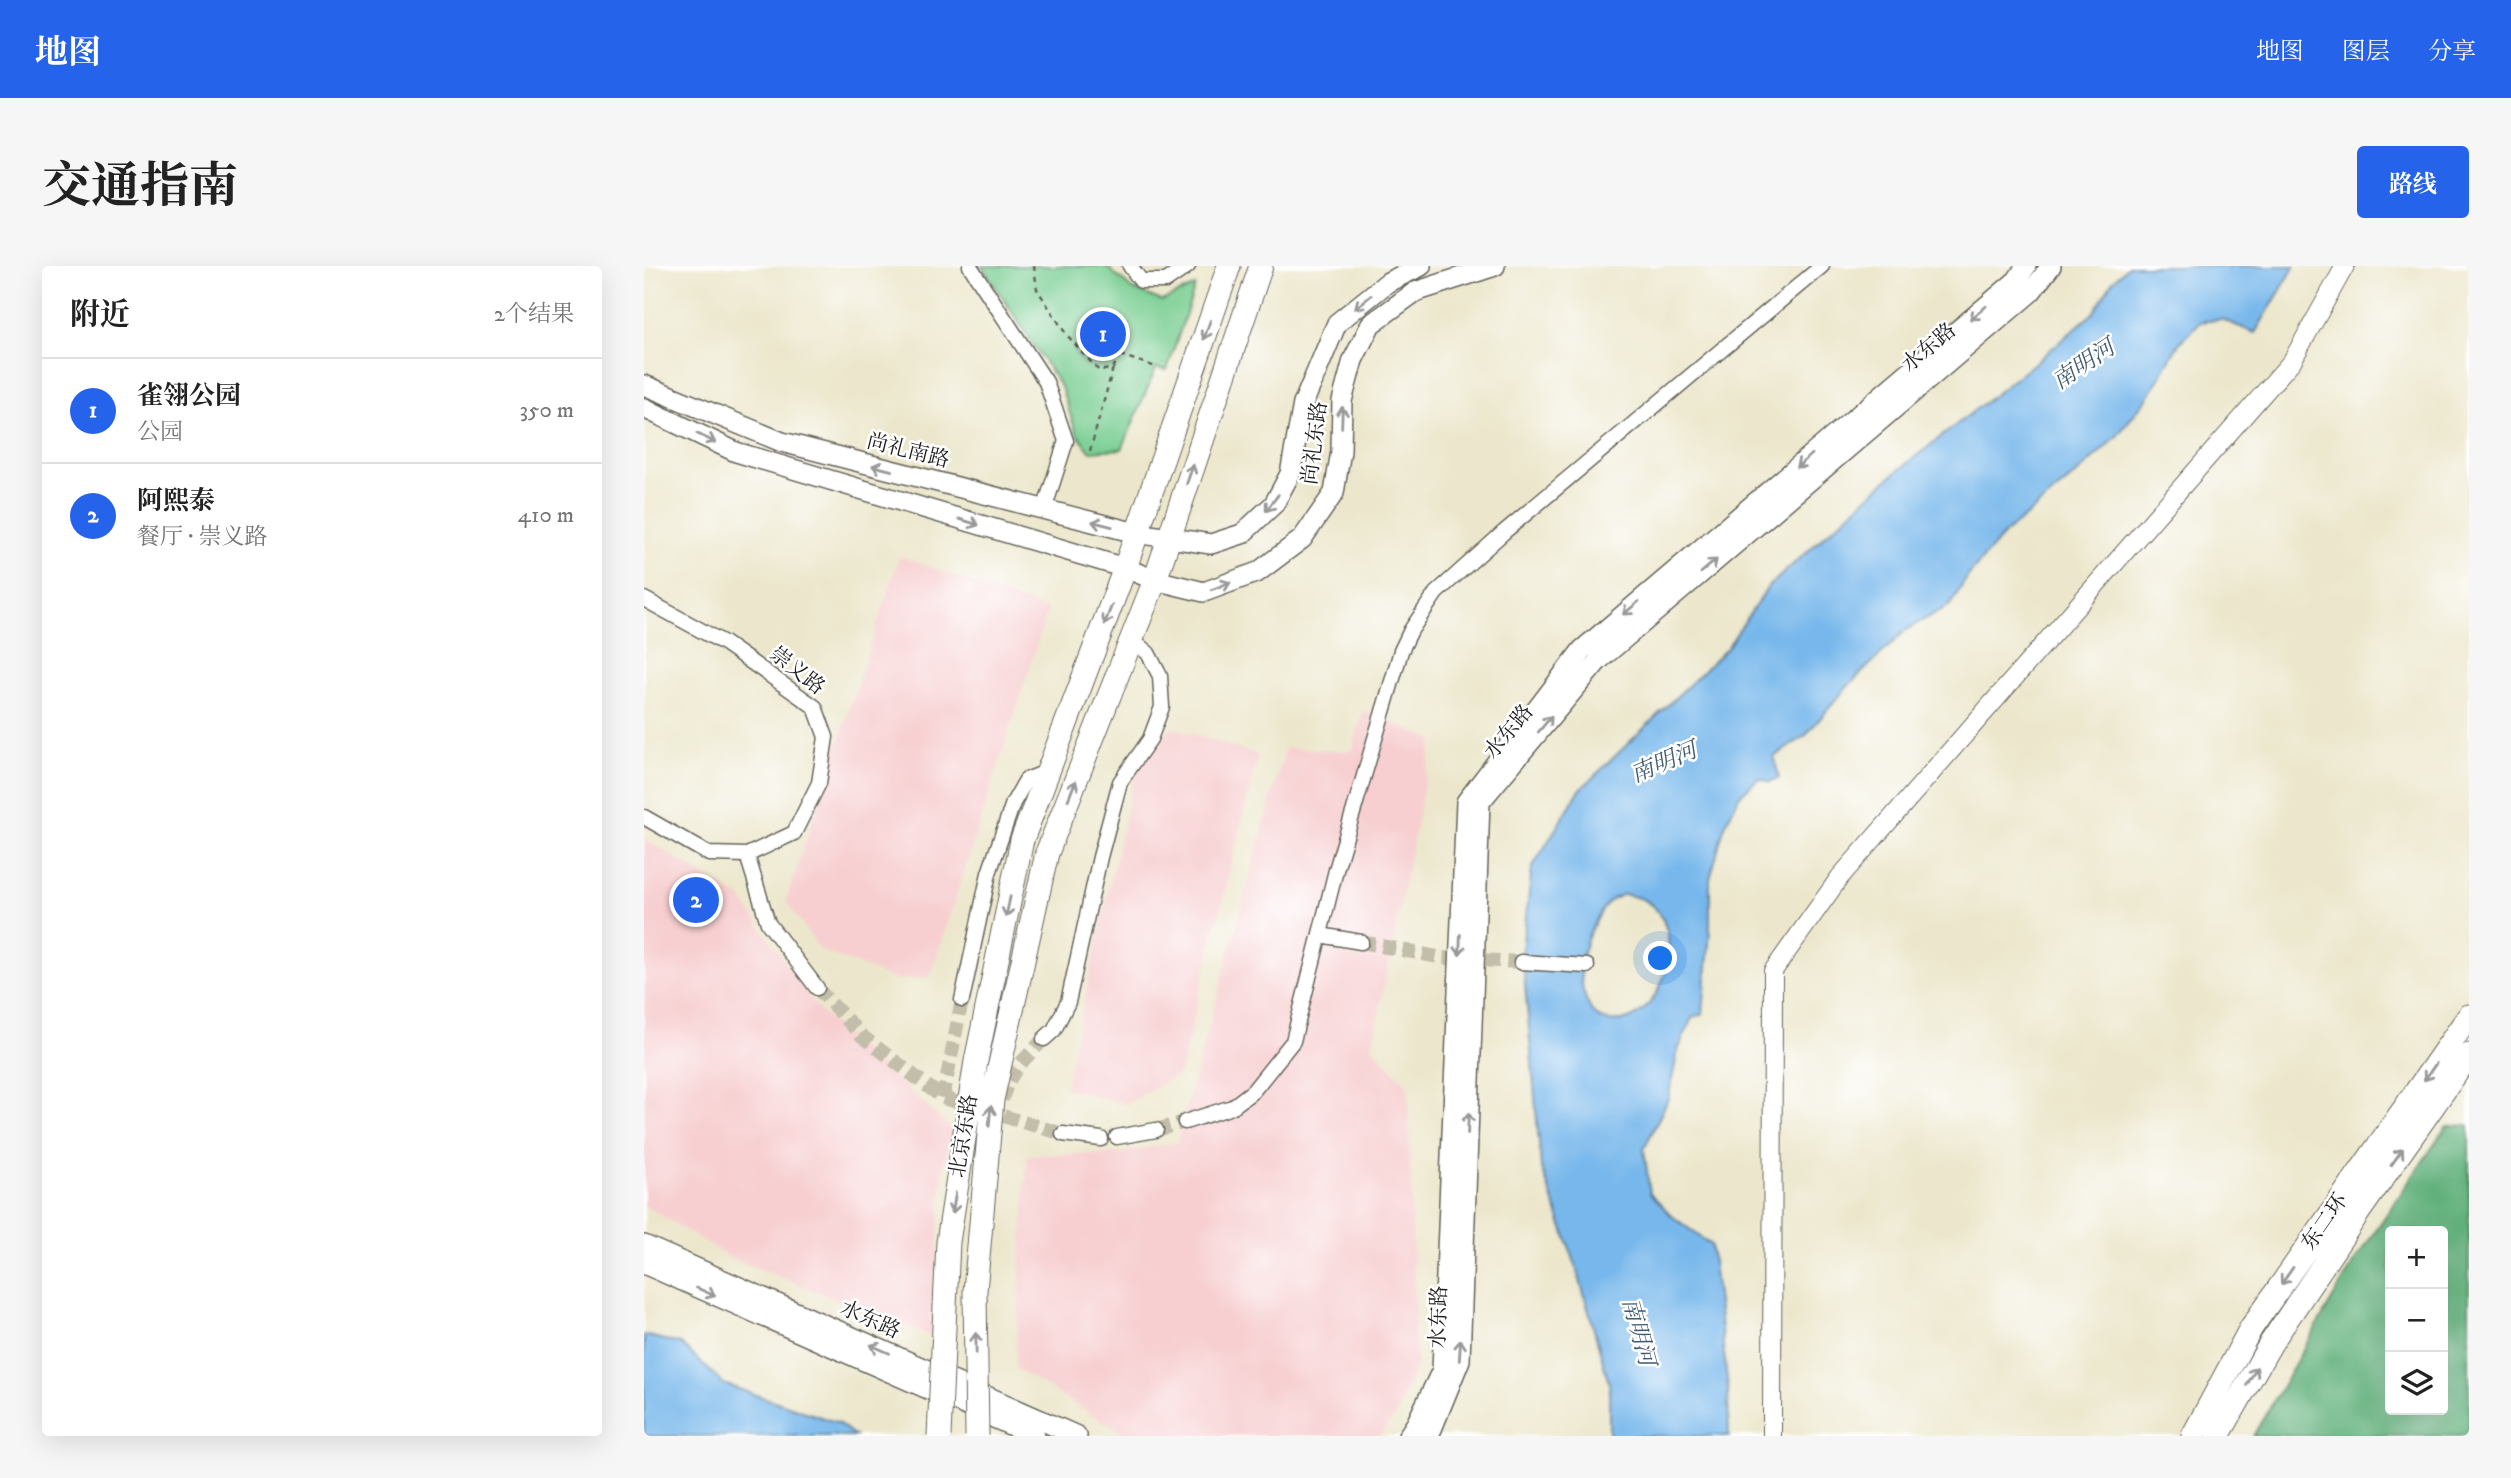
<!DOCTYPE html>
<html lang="zh">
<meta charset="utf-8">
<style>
body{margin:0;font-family:"IM FELL DW Pica","Noto Serif SC",serif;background:#f6f6f6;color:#222}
.controls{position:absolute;right:21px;bottom:21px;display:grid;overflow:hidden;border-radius:7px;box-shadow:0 7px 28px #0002}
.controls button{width:63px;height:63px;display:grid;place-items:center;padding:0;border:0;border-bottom:2px solid #e0e0e0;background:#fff;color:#222;font:35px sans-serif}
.you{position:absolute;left:1017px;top:693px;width:24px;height:24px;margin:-18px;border:5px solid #fff;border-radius:50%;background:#1a73e8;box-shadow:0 0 0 10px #1a73e833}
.badge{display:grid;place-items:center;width:46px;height:46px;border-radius:50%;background:#2563eb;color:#fff;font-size:23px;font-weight:700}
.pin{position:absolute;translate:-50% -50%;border:4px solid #fff;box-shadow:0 2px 7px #0006}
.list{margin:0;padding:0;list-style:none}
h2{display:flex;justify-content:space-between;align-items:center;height:91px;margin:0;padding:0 28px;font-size:30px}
h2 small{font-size:23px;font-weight:400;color:#767676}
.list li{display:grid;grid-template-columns:46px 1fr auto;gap:21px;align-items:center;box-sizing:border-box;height:105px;padding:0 28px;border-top:2px solid #e0e0e0}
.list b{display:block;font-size:26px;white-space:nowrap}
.list p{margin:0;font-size:23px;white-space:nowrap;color:#767676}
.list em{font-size:23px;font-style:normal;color:#767676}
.icon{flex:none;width:38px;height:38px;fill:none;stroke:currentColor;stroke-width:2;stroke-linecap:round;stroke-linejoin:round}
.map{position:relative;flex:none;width:1825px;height:1170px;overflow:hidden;border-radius:7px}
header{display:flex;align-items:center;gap:42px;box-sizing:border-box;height:98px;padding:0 35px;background:#2563eb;color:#fff}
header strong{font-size:33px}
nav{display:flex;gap:38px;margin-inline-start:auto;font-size:24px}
.intro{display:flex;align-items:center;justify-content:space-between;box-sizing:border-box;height:168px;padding:0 42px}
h1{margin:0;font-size:49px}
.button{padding:18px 32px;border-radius:7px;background:#2563eb;color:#fff;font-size:24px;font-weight:700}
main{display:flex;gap:42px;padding:0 42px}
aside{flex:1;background:#fff;border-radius:7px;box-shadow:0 7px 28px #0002}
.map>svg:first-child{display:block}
</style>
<header>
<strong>地图</strong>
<nav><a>地图</a><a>图层</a><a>分享</a></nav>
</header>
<div class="intro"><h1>交通指南</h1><a class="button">路线</a></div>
<main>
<aside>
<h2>附近<small>2个结果</small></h2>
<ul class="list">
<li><span class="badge">1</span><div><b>雀翎公园</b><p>公园</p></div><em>350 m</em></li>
<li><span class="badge">2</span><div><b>阿熙泰</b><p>餐厅 · 崇义路</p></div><em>410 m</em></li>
</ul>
</aside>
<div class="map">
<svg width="1825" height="1170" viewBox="0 0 1825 1170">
<rect width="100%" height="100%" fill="#fff"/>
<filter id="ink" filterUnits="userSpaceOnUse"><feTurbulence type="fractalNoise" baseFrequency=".0143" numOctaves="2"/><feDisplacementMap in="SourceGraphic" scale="14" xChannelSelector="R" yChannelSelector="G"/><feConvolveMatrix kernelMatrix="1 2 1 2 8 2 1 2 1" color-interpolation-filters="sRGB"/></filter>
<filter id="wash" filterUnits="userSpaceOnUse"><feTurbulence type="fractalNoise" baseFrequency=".00686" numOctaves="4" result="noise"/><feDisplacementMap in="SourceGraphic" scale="28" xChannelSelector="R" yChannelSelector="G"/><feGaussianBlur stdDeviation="1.57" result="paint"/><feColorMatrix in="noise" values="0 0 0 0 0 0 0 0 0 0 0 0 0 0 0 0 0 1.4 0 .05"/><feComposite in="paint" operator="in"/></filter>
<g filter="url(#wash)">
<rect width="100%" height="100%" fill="#ece7cc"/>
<path fill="#f7cfd0" d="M256,290L404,344L286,711L252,714L176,684L142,635Z
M719,445L789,474L728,781L764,820L772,1099L751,1150L735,1170H484L371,1102L383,889L475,887L533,876L641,482L708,485Z
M527,461L614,489L536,807L482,838L421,822L491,504Z
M0,573L96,631L175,744L308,863L298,911L289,1071L87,992L0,939Z"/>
<path fill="#79ce92" stroke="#4a7557" stroke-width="2" d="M338,0H462L488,23L518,35L551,20L523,104L512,102L478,183L446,185L433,168L417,121Z"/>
<path fill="#62b17c" stroke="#3f664c" stroke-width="2" fill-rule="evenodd" d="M1825,859V1170H1609L1710,996L1803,860ZM1746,965H1799V1144H1746Z"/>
<path fill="#77b7eb" stroke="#4a6a84" stroke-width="2" fill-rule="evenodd" d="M1484,0H1651L1611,67L1577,53L1556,56L1536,76L1504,131L1473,170L1434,207L1360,268L1324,310L1306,339L1262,364L1205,419L1161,470L1130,491L1135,512L1126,516L1115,512L1095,530L1080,562L1066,613V665L1059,748L1048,752L1034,784L1024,833L1000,883L1006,927L1028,950L1067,979L1084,1121L1085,1170H965V1117L932,1000L897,900L878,684L888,602L935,525L1082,383L1124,321L1247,210L1392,96L1449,47L1469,15ZM980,628C986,630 994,631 1000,634C1049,660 1019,762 966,755C957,754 948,748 945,740C930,711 938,678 953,653C957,647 960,639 966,635C970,632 975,630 980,628Z
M0,1069L37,1078L80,1118L194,1157L211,1170H0Z"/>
</g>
<g filter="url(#ink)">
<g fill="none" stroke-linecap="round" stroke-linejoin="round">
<path stroke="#c2bea9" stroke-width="14" stroke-dasharray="14 7" stroke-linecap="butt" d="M717,676L799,692L877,696
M173,722L218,770L299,832L419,868
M299,832L318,734
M358,834C365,805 380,794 400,773
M512,864L541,856"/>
<defs>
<path id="minor" d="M326,0L402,116L422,175L400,244
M486,0L497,15H522L544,0
M0,333L80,377L171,441L182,471L175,517L150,567L103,589L65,588L0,551
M103,589L124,657L173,722
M676,669L717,676
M877,696L943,700
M318,734L345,607L369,537L382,514L405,505
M400,773L410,764L424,736L456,591L476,516L506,473L518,441L516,410L504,387L488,374
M541,856L588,841L609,825L649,775L692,604L757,385L767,364L792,327L860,266L1178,0
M419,868L457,873
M473,871L512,864"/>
<path id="tertiary" d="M1128,1170L1129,705L1196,611L1648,95L1701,0"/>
<path id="secondary" d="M0,119L138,176L492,267L567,278L598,268L630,238L646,208L659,138L693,57L744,16L777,0
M0,142L92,186L481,302L511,314L560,326L614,306L658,273L690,227L697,185L698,135L709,94L727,58L771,26L851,0
M0,979L433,1170
M0,998L391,1170
M764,1170L772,1158L798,1104L822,536L938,384L1373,14L1382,0
M783,1170L788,1163L816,1094L836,536L954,395L1387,26L1407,0"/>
<path id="trunk" d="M378,574L481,302L585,0
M403,587L511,314L617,0
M1549,1170L1607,1062L1825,750
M1574,1170L1627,1077L1714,947L1825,789"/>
</defs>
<use href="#minor" stroke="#65635a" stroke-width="17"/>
<use href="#tertiary" stroke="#65635a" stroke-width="20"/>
<use href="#secondary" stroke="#65635a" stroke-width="22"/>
<use href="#trunk" stroke="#65635a" stroke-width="25"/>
<path stroke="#65635a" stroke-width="2.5" stroke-dasharray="5 5" stroke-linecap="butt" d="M390,0L393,23L422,68L455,105L469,102C484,76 470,67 453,48
M476,89L512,101
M446,185L469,102"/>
<use href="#minor" stroke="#fff" stroke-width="14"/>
<use href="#tertiary" stroke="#fff" stroke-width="18"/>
<use href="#secondary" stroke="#fff" stroke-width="19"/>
<use href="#trunk" stroke="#fff" stroke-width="23"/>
<defs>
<path id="trunk-bridge" d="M295,1170L304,976L332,795L378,574
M333,1170L331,1025L348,834L403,587"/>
</defs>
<use href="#trunk-bridge" stroke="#65635a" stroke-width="25" stroke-linecap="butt"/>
<use href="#trunk-bridge" stroke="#fff" stroke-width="23"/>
</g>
<defs><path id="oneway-shaft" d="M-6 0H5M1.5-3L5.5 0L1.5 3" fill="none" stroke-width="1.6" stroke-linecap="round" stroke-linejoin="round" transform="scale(1.75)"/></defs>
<g stroke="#999">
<use href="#oneway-shaft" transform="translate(719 36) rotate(141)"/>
<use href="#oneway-shaft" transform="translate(1334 47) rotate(140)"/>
<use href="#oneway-shaft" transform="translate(563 64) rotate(109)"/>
<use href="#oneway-shaft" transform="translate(698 151) rotate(-88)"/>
<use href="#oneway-shaft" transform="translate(62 172) rotate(26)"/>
<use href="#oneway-shaft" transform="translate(1160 195) rotate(140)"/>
<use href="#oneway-shaft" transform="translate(238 202) rotate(-166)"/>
<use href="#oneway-shaft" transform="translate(546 208) rotate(-71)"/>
<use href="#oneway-shaft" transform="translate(628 237) rotate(127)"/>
<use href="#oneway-shaft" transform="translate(325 256) rotate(17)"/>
<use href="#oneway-shaft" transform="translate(458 258) rotate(-166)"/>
<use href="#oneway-shaft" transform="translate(1065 300) rotate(-40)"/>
<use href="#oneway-shaft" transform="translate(577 320) rotate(-21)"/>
<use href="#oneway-shaft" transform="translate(987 342) rotate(140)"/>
<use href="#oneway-shaft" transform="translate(464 349) rotate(111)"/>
<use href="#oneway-shaft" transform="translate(901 458) rotate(-50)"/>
<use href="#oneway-shaft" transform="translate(428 524) rotate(-68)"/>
<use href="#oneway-shaft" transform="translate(364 641) rotate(102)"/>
<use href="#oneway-shaft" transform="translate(816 679) rotate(92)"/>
<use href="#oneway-shaft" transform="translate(1786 806) rotate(125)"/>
<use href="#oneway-shaft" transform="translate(346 850) rotate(-85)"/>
<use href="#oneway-shaft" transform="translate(824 857) rotate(-88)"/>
<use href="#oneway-shaft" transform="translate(1753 891) rotate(-55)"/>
<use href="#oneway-shaft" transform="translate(310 937) rotate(99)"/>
<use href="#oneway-shaft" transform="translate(1643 1010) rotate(125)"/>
<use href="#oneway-shaft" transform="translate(62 1026) rotate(24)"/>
<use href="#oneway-shaft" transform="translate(332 1077) rotate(-91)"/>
<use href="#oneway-shaft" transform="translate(236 1083) rotate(-156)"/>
<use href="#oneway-shaft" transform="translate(816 1084) rotate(-86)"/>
<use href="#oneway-shaft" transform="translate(1608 1110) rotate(-61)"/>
</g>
</g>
<g text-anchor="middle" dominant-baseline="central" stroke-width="5" stroke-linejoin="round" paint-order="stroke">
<g font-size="21" fill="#1c1c1c" stroke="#fff">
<text transform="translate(1285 82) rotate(-40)">水东路</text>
<text transform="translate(671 177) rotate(-83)">尚礼东路</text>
<text transform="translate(264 185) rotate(14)">尚礼南路</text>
<text transform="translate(153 405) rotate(38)">崇义路</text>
<text transform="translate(865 466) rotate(-50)">水东路</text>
<text transform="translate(320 870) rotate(-81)">北京东路</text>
<text transform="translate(1681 956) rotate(-55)">东二环</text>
<text transform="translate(795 1051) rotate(-88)">水东路</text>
<text transform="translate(226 1054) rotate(24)">水东路</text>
</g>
<g font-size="23" font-style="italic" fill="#405a6f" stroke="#fff">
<text transform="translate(1440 99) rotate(-34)">南明河</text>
<text transform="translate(1020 497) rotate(-23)">南明河</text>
<text transform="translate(994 1066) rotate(75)">南明河</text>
</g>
</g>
</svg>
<div class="controls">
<button>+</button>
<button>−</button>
<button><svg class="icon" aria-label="layers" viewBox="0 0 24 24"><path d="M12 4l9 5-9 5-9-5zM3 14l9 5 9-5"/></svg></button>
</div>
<div class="you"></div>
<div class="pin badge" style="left:459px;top:68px">1</div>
<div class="pin badge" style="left:52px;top:634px">2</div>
</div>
</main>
